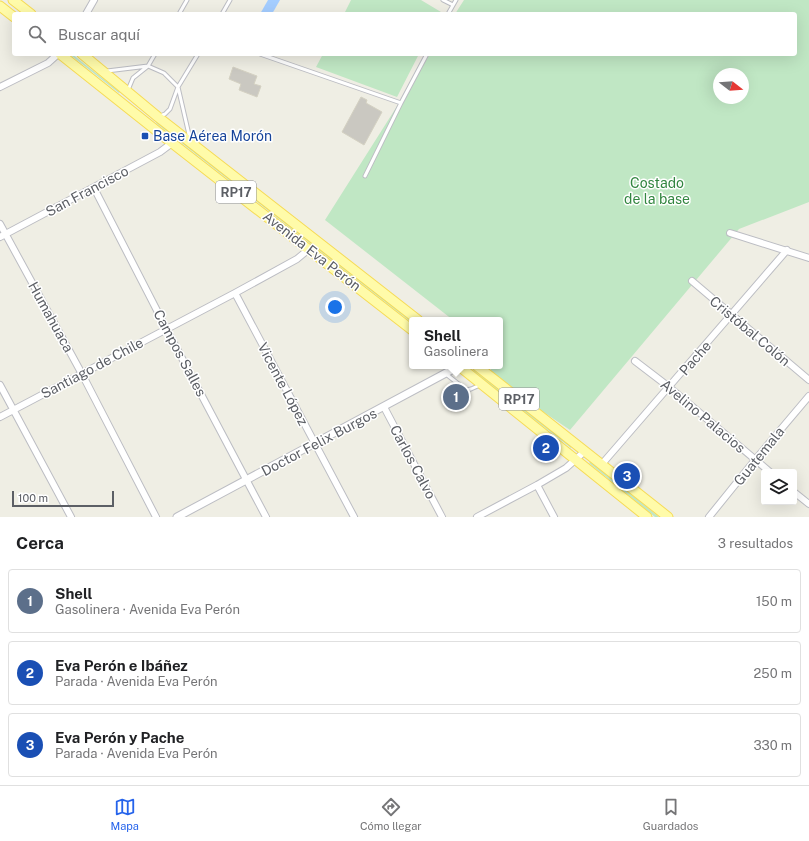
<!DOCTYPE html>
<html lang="es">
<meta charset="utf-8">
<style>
body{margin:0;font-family:"Public Sans",sans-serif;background:#f2f2f2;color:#202124}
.controls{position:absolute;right:12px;bottom:12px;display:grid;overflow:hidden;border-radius:4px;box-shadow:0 4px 16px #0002}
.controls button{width:36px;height:36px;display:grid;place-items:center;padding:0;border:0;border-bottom:1px solid #e0e0e0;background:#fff;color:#202124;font:20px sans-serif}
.compass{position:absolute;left:713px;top:68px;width:36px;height:36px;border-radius:50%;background:#fff;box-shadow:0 4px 16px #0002;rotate:107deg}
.scale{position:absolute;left:12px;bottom:10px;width:102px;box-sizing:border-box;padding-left:4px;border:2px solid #5c5f65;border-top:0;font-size:11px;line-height:14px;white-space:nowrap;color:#5c5f65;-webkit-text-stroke:3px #fff;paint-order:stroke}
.you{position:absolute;left:335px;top:307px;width:14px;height:14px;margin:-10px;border:3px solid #fff;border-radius:50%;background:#1a73e8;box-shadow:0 0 0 6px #1a73e833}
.badge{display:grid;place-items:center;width:26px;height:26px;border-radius:50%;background:#2563eb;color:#fff;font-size:13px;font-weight:700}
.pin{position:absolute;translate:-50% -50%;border:2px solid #fff;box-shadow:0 1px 4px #0006}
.popup{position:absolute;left:409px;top:317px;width:94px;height:52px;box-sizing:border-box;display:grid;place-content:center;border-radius:4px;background:#fff;filter:drop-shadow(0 1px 3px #0005);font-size:13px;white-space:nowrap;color:#757577}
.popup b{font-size:15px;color:#202124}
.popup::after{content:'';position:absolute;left:50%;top:100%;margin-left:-8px;border:8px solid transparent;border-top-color:#fff}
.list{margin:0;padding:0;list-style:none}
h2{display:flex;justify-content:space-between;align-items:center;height:52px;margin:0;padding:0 16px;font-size:17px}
h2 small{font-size:13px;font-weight:400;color:#757577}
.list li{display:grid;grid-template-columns:26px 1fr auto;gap:12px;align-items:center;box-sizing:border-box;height:64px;margin:0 8px 8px;padding:0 8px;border:1px solid #e0e0e0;border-radius:4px}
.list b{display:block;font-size:15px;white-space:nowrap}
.list p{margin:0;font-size:13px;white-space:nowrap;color:#757577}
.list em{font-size:13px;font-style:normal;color:#757577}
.icon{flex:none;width:22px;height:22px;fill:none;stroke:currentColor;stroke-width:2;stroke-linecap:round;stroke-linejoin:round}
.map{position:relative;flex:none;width:809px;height:517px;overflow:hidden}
.search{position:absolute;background:#fff;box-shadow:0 4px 16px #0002;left:12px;right:12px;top:12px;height:44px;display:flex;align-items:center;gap:10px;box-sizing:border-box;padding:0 14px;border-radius:4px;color:#757577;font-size:15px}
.sheet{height:268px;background:#fff}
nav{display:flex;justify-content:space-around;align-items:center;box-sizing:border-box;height:56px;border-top:1px solid #e0e0e0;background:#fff;font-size:11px;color:#757577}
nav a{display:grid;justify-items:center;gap:2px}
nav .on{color:#2563eb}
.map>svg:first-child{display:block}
</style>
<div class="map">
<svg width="809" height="517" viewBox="0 0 809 517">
<rect width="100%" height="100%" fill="#efeee4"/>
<path fill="#c0e7c4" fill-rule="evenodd" d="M351,0H421L441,12L439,14H344Z
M464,0H809V202L739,229L570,430L489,375L492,366H500V320H453L325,220L430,54H795V14H455ZM719,74H743V98H719Z
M69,54H72L120,92L119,93Z
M323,54H419L397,97L316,67Z
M157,121L412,321V323L156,123Z
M474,370L571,444V448L472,371Z
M591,461L659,517H655L589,463Z"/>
<path fill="#a4cdff" d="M268,0H280L272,14H260Z"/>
<path fill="#cac8c1" stroke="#d4d1c2" d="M233,67L257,76L254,84L261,86L257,97L239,90L241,84L229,79Z
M361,97L367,100L366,103L382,112L364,145L342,132Z"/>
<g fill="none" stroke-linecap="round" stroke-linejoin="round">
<defs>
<path id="service" d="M443,0L453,5
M179,14L187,0
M222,14L230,0
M448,14L456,0
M260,54L401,103
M107,71L148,66L164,73L178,87L190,139
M128,90L133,78L148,66L155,54
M160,116L165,114L170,109L178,87L198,54
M365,176L401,103L427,54
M446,374L466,390L471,389L480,385"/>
<path id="minor" d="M86,14L94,0
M0,87L48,63L58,54
M94,188L166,328L266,517
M0,224L82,374L156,517
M730,233L809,258
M0,237L160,152L172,143
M692,281L809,380
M235,293L354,517
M635,361L669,387L770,472
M0,385L71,517
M384,407L442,517
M0,417L235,293L297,259L309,249
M602,464L787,250
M537,485L554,517
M794,492L809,504
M477,517L537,485L566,468L585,451
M709,517L755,460L809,396"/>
<path id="tertiary" d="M177,517L459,366"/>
<path id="primary" d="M13,0L31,14
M0,6L14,17
M60,54L172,143L412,330
M82,54L158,117L418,320
M459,366L647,517
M477,366L668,517"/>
</defs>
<use href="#service" stroke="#bcbdc3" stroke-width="5"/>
<use href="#minor" stroke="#bcbdc3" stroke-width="8"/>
<use href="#tertiary" stroke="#bcbdc3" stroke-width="9"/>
<use href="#primary" stroke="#f6db57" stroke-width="11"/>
<use href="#service" stroke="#fff" stroke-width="3"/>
<use href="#minor" stroke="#fff" stroke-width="6"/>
<use href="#tertiary" stroke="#fff" stroke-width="7"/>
<use href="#primary" stroke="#fffba9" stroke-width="9"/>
</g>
<rect fill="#1a4fb4" stroke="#fff" stroke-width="1.5" x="141" y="132" width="8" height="8" rx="2"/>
<g text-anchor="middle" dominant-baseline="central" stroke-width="3" stroke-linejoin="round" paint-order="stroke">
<g fill="#fff" stroke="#8d8f93" stroke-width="1">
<rect x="216" y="181" width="40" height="22" rx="3"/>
<rect x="499" y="388" width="40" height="22" rx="3"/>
</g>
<g font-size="13" font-weight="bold" fill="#5c5f65">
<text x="236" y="192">RP17</text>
<text x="519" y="399">RP17</text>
</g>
<g font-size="14" fill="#164399" stroke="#fff" text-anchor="start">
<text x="153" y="136">Base Aérea Morón</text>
</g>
<g font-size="14" fill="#328640" stroke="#fff">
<text x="657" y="183">Costado<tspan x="657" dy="16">de la base</tspan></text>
</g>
<g font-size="14" fill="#5c5f65" stroke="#fff">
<text transform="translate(87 191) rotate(-28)">San Francisco</text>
<text transform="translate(312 251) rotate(38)">Avenida Eva Perón</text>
<text transform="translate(51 317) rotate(61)">Humahuaca</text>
<text transform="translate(750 331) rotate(40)">Cristóbal Colón</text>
<text transform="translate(180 353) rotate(62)">Campos Salles</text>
<text transform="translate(695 358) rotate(-49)">Pache</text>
<text transform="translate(92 368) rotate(-28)">Santiago de Chile</text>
<text transform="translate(283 384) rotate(62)">Vicente López</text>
<text transform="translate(703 416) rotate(40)">Avelino Palacios</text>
<text transform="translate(319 442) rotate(-28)">Doctor Felix Burgos</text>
<text transform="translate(759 456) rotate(-51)">Guatemala</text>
<text transform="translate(413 462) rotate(62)">Carlos Calvo</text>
</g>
</g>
</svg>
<div class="controls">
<button><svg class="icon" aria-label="layers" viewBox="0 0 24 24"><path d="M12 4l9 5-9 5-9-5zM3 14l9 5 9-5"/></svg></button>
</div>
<svg class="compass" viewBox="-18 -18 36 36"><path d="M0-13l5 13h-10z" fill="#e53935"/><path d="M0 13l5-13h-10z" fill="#757577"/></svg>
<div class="scale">100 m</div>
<div class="you"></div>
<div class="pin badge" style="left:456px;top:397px;background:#5c6f8a">1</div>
<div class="popup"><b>Shell</b>Gasolinera</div>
<div class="pin badge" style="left:546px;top:448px;background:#1a4fb4">2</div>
<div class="pin badge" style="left:627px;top:476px;background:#1a4fb4">3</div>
<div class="search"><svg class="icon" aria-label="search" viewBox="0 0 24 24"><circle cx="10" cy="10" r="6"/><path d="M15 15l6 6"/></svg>Buscar aquí</div>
</div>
<section class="sheet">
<h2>Cerca<small>3 resultados</small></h2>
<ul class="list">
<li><span class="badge" style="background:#5c6f8a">1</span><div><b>Shell</b><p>Gasolinera · Avenida Eva Perón</p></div><em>150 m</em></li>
<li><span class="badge" style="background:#1a4fb4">2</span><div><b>Eva Perón e Ibáñez</b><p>Parada · Avenida Eva Perón</p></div><em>250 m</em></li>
<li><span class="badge" style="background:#1a4fb4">3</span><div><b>Eva Perón y Pache</b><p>Parada · Avenida Eva Perón</p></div><em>330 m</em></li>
</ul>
</section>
<nav>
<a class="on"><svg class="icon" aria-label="map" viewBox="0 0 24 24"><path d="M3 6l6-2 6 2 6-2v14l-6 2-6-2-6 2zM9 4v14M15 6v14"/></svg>Mapa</a>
<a><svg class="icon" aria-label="directions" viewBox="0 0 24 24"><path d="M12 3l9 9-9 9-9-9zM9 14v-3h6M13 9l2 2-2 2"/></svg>Cómo llegar</a>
<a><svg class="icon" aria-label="saved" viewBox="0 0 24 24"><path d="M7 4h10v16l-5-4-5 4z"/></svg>Guardados</a>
</nav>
